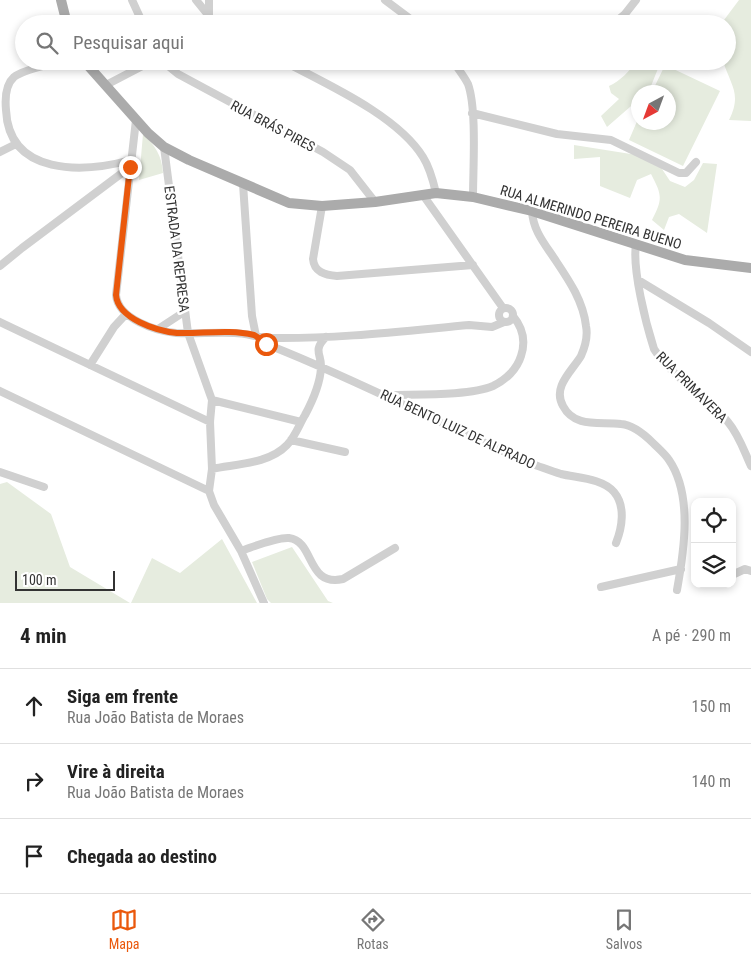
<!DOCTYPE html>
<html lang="pt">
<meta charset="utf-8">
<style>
body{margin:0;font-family:"Roboto Condensed",sans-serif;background:#f2f2f2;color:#222}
.controls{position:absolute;right:15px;bottom:15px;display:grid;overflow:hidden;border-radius:10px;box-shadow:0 2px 8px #0003}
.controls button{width:45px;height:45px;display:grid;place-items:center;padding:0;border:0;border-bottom:1px solid #e0e0e0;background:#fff;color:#222;font:25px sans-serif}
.compass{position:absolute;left:631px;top:85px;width:45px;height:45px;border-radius:50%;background:#fff;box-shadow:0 2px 8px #0003;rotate:221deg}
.scale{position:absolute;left:15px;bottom:12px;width:100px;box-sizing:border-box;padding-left:5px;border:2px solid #333;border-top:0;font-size:14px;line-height:18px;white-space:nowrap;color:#333;-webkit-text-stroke:4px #fff;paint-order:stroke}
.stop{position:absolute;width:15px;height:15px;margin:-11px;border:4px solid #ea580c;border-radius:50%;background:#fff}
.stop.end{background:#ea580c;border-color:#fff;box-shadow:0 1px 5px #0008}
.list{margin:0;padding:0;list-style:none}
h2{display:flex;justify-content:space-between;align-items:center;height:65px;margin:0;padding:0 20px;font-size:21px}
h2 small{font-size:16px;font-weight:400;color:#767676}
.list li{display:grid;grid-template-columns:32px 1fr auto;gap:15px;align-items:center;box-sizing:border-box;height:75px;padding:0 20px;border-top:1px solid #e0e0e0}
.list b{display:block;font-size:19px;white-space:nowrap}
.list p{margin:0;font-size:16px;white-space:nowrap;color:#767676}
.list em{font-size:16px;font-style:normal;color:#767676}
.icon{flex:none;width:28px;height:28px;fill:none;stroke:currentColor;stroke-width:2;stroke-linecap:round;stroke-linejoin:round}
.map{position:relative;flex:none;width:751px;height:603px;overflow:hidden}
.search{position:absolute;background:#fff;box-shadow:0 2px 8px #0003;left:15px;right:15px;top:15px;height:55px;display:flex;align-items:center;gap:12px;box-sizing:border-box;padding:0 18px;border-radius:28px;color:#767676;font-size:19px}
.sheet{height:290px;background:#fff}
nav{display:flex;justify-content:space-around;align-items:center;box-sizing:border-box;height:70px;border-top:1px solid #e0e0e0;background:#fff;font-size:14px;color:#767676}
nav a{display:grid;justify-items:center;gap:2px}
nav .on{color:#ea580c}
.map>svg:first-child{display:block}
</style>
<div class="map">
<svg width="751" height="603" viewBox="0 0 751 603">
<rect width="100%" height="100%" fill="#fff"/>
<path fill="#e6ecdf" d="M739,0H751V121L729,120C742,94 731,86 723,61H727V24H721Z
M636,61H661L651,86L645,92H638V100L607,127L601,116L619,99L611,93L609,86C620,81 630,71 636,61Z
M665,65L720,91L683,166L629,140L638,119V122H668V92H652Z
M143,134C155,145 162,156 163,173L139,180Z
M574,145L637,155L658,163L670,181L685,187L694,180L703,163L717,164L707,233L679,214L669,217L664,230L652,220C663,199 662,195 651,174L637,180L630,198L600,186V157L574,159Z
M7,482L51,514L70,567L130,603H0V484Z
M222,539L257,603H131L152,558L180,573Z
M292,547L328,601L333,603H271L267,599L252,562Z"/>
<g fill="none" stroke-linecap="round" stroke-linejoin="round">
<path stroke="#d0d0d0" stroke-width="8" d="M132,0L143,24
M196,0L209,16L218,24
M385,0L417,24
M209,16V0
M613,24L625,14L636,0
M61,61C48,65 24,69 14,77C5,85 5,99 6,110C9,176 83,173 131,160
M162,61L178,74L323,152L350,170L375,202
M283,61C326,84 397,115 423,157C430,168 433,180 436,193
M453,61C458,69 464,76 468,84C477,109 473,169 473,197
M106,85L152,61
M472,113L557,134L611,140L679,173H686L696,162
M136,120L116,295C118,319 156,331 176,333C195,334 215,332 234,333C246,333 259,338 271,338C337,339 404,331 469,325L492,327L504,322
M164,147L188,333L212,400L210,422L212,469L209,491L214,505L241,551L264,603
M0,152L16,144
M243,184L252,316L256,336
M423,195L503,308
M322,206L313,259C314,272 325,275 337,276L473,265
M532,211C533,230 544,243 554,258C568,279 583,300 586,326C588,336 585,347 581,356C572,371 552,387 563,406C575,429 601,421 621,424C633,425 645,435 653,443C659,449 665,454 669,460C693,495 684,551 677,590
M636,244C632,269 646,324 654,349C673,379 706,395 728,422C739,435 744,451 751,466
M0,266L22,248L130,167
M638,280L709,323L751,352
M499 315a7 7 0 1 1 14 0a7 7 0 1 1-14 0Z
M0,322L210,422
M158,329L184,312
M258,337L271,346C360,381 444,426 532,464C541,467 551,471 561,474C577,478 602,478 614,492C626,506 622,528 616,543
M90,365L114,327L126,314
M0,391L209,491
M389,395C415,394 470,396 493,386C506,380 517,369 521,356C526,341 523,328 513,316
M212,400L301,422
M291,440L345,452
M212,469C236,464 269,464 287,445C295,437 299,425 305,415C312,402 320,384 321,368C322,354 312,351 326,337
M0,472L44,487
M241,551C253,547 276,537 289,538C315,541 306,587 343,579L395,548
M732,575L745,569L751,571
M601,587L681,569"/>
<path stroke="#ababab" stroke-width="10" d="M61,0L67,24
M84,61L148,133L164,147L189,160L289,203L322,206L375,202L436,193L473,197L532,211L685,260L751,268"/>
</g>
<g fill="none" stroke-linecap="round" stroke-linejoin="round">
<path stroke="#ea580c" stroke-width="6" d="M130,167L116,295C118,319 157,331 177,333C202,334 229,329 254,335C258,337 262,341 266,344"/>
</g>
<g text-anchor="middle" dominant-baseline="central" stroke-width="5" stroke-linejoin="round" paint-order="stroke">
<g font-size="14" fill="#333" stroke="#fff">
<text transform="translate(273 126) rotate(28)">RUA BRÁS PIRES</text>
<text transform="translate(591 217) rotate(17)">RUA ALMERINDO PEREIRA BUENO</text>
<text transform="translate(177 249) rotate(83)">ESTRADA DA REPRESA</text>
<text transform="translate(692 387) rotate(45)">RUA PRIMAVERA</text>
<text transform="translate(458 429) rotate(25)">RUA BENTO LUIZ DE ALPRADO</text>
</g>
</g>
</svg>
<div class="controls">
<button><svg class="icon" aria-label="locate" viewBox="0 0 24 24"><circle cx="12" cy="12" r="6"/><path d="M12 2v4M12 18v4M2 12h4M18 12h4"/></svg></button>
<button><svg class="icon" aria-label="layers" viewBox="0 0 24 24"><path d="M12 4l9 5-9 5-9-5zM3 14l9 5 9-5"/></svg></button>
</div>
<svg class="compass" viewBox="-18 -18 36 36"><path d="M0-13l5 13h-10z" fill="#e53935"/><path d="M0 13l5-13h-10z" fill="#767676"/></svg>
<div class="scale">100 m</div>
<div class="stop" style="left:266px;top:344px"></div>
<div class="stop end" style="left:130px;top:167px"></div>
<div class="search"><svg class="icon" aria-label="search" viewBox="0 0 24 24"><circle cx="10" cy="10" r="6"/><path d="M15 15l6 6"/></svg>Pesquisar aqui</div>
</div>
<section class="sheet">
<h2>4 min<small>A pé · 290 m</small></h2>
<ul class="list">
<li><svg class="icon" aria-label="ahead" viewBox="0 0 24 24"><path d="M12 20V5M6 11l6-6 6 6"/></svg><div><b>Siga em frente</b><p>Rua João Batista de Moraes</p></div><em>150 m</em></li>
<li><svg class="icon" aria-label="right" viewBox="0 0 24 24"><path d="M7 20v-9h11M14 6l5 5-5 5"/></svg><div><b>Vire à direita</b><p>Rua João Batista de Moraes</p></div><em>140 m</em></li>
<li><svg class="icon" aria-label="arrive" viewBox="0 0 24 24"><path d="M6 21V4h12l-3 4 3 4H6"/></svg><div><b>Chegada ao destino</b></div></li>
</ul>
</section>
<nav>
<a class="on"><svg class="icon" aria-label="map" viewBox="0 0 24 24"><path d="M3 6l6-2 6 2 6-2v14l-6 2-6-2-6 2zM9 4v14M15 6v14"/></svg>Mapa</a>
<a><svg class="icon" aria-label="directions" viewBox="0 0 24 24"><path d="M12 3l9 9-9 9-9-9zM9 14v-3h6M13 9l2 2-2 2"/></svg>Rotas</a>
<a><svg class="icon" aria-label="saved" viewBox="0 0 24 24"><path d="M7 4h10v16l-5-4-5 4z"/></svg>Salvos</a>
</nav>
